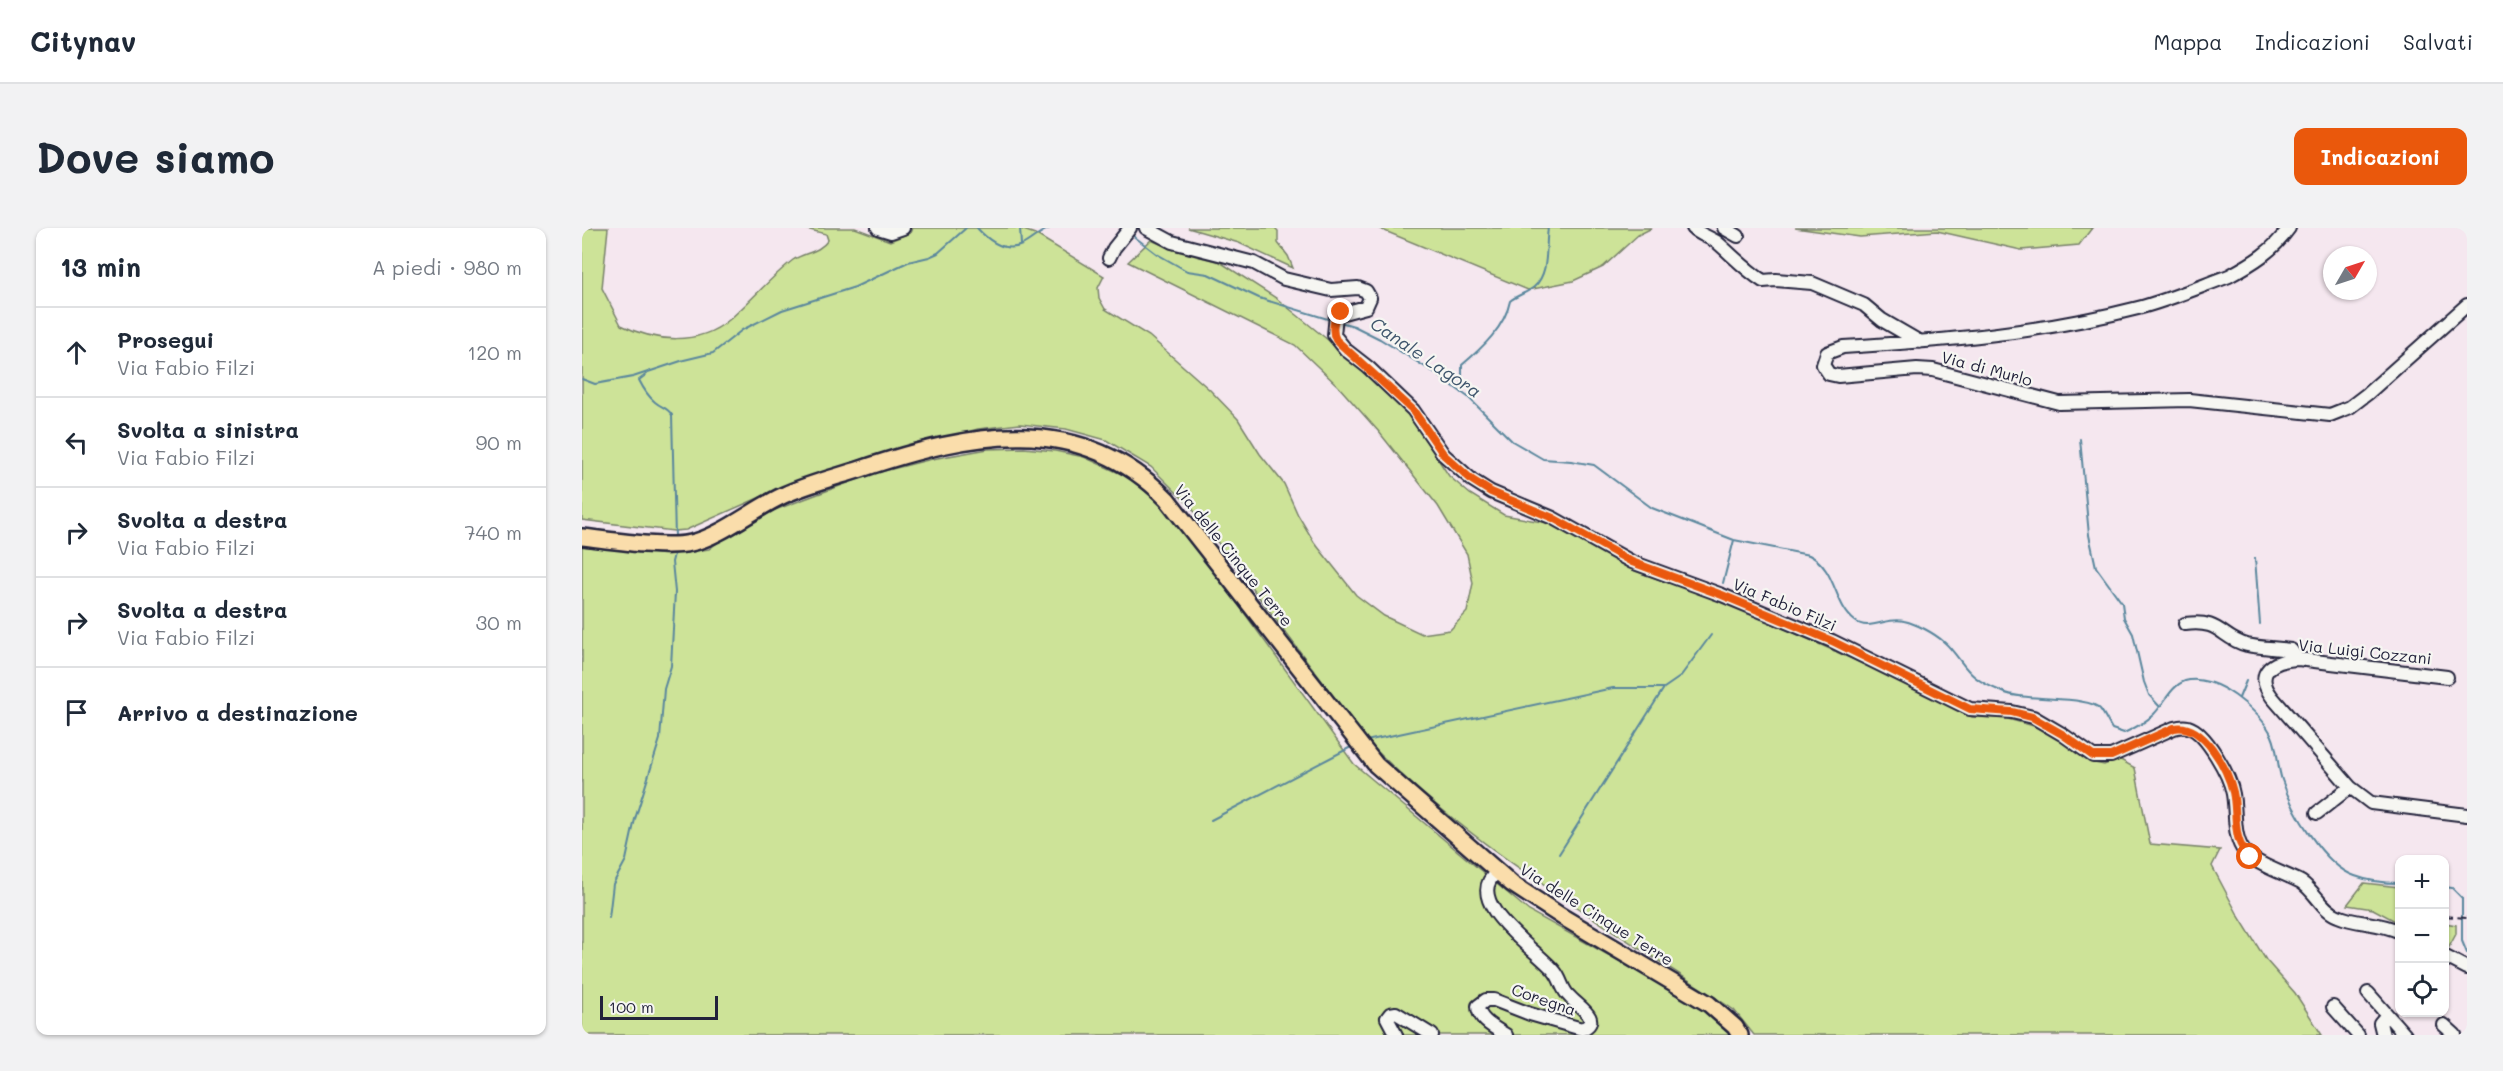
<!DOCTYPE html>
<html lang="it">
<meta charset="utf-8">
<style>
body{margin:0;font-family:Mali,sans-serif;background:#f2f2f3;color:#1f2937}
.controls{position:absolute;right:18px;bottom:18px;display:grid;overflow:hidden;border-radius:12px;box-shadow:0 2px 4px #0004}
.controls button{width:54px;height:54px;display:grid;place-items:center;padding:0;border:0;border-bottom:2px solid #e0e1e3;background:#fff;color:#1f2937;font:30px sans-serif}
.compass{position:absolute;left:1741px;top:18px;width:54px;height:54px;border-radius:50%;background:#fff;box-shadow:0 2px 4px #0004;rotate:51deg}
.scale{position:absolute;left:18px;bottom:15px;width:118px;box-sizing:border-box;padding-left:6px;border:3px solid #22223b;border-top:0;font-size:16px;line-height:21px;white-space:nowrap;color:#22223b;-webkit-text-stroke:4px #f6f6f2;paint-order:stroke}
.stop{position:absolute;width:18px;height:18px;margin:-14px;border:4px solid #ea580c;border-radius:50%;background:#fff}
.stop.end{background:#ea580c;border-color:#fff;box-shadow:0 2px 6px #0008}
.list{margin:0;padding:0;list-style:none}
h2{display:flex;justify-content:space-between;align-items:center;height:78px;margin:0;padding:0 24px;font-size:26px}
h2 small{font-size:20px;font-weight:400;color:#747a83}
.list li{display:grid;grid-template-columns:39px 1fr auto;gap:18px;align-items:center;box-sizing:border-box;height:90px;padding:0 24px;border-top:2px solid #e0e1e3}
.list b{display:block;font-size:22px;white-space:nowrap}
.list p{margin:0;font-size:20px;white-space:nowrap;color:#747a83}
.list em{font-size:20px;font-style:normal;color:#747a83}
.icon{flex:none;width:33px;height:33px;fill:none;stroke:currentColor;stroke-width:2;stroke-linecap:round;stroke-linejoin:round}
.map{position:relative;flex:none;width:1885px;height:807px;overflow:hidden;border-radius:12px}
header{display:flex;align-items:center;gap:36px;box-sizing:border-box;height:84px;padding:0 30px;background:#fff;border-bottom:2px solid #e0e1e3}
header strong{font-size:28px}
nav{display:flex;gap:33px;margin-inline-start:auto;font-size:21px}
.intro{display:flex;align-items:center;justify-content:space-between;box-sizing:border-box;height:144px;padding:0 36px}
h1{margin:0;font-size:42px}
.button{padding:15px 27px;border-radius:12px;background:#ea580c;color:#fff;font-size:21px;font-weight:700}
main{display:flex;gap:36px;padding:0 36px}
aside{flex:1;background:#fff;border-radius:12px;box-shadow:0 2px 4px #0004}
.map>svg:first-child{display:block}
</style>
<header>
<strong>Citynav</strong>
<nav><a>Mappa</a><a>Indicazioni</a><a>Salvati</a></nav>
</header>
<div class="intro"><h1>Dove siamo</h1><a class="button">Indicazioni</a></div>
<main>
<aside>
<h2>13 min<small>A piedi · 980 m</small></h2>
<ul class="list">
<li><svg class="icon" aria-label="ahead" viewBox="0 0 24 24"><path d="M12 20V5M6 11l6-6 6 6"/></svg><div><b>Prosegui</b><p>Via Fabio Filzi</p></div><em>120 m</em></li>
<li><svg class="icon" aria-label="left" viewBox="0 0 24 24"><path d="M17 20v-9H6M10 6l-5 5 5 5"/></svg><div><b>Svolta a sinistra</b><p>Via Fabio Filzi</p></div><em>90 m</em></li>
<li><svg class="icon" aria-label="right" viewBox="0 0 24 24"><path d="M7 20v-9h11M14 6l5 5-5 5"/></svg><div><b>Svolta a destra</b><p>Via Fabio Filzi</p></div><em>740 m</em></li>
<li><svg class="icon" aria-label="right" viewBox="0 0 24 24"><path d="M7 20v-9h11M14 6l5 5-5 5"/></svg><div><b>Svolta a destra</b><p>Via Fabio Filzi</p></div><em>30 m</em></li>
<li><svg class="icon" aria-label="arrive" viewBox="0 0 24 24"><path d="M6 21V4h12l-3 4 3 4H6"/></svg><div><b>Arrivo a destinazione</b></div></li>
</ul>
</aside>
<div class="map">
<svg width="1885" height="807" viewBox="0 0 1885 807">
<rect width="100%" height="100%" fill="#f5e7ef"/>
<filter id="ink" filterUnits="userSpaceOnUse"><feTurbulence type="fractalNoise" baseFrequency=".0167" numOctaves="2"/><feDisplacementMap in="SourceGraphic" scale="12" xChannelSelector="R" yChannelSelector="G"/><feConvolveMatrix kernelMatrix="1 2 1 2 8 2 1 2 1" color-interpolation-filters="sRGB"/></filter>
<g filter="url(#ink)">
<path fill="#cde398" stroke="#78826a" stroke-width="1.5" d="M0,0H26L20,60L39,97C73,114 116,118 147,92C169,73 188,50 211,32C223,24 237,25 246,12L244,6L220,0H273L308,13L328,5L330,0H436L453,6L522,48L516,60L517,70L523,81L567,108L628,162L656,191L678,226L702,256L716,287L732,314L774,367L802,388L840,406L868,402L885,384L891,355L885,326L856,278L797,204L756,158L713,117L546,34L569,12L595,23L638,34L694,70L746,112L827,187L867,248L888,266L922,287L971,296L1053,343L1146,375L1372,477L1390,489L1422,490L1452,498L1477,509L1508,534L1522,537L1537,531L1553,540L1568,616L1638,622L1630,638L1656,687L1684,732L1713,765L1740,807H1172L1152,782C1027,698 892,623 786,514L609,279L569,239L524,212L484,201L438,196L396,201L284,230L201,259L104,302L92,303L0,292Z
M606,0H693L696,3V15L706,28L711,40L657,15Z
M799,0H1070L1056,7L1021,39L991,53L946,62L798,1Z
M1213,0H1510L1497,17L1439,22L1355,3L1278,9Z
M442,220L473,223L502,229L546,249L576,274L610,313L772,536L947,683L1114,776L1152,807H0V318L85,327L127,321L166,292L290,246L350,231L406,221Z
M1782,655L1817,659V695L1791,681L1765,677Z
M1863,695L1874,697V706L1866,721L1863,719Z"/>
<g fill="none" stroke-linecap="round" stroke-linejoin="round">
<path stroke="#5a879d" stroke-width="2" d="M395,0C406,12 423,25 440,17C450,12 457,4 468,0
M438,0L439,17
M550,7L575,26L605,43L626,46L677,70L749,92
M758,94L772,98L798,111L853,145L886,169L930,213L961,231L989,233L1012,237L1070,280L1152,312L1227,327C1255,341 1251,376 1273,393C1287,404 1306,388 1322,393C1335,396 1352,405 1362,414C1374,424 1381,440 1393,449C1400,455 1411,460 1421,464C1442,474 1508,467 1518,481C1523,487 1526,495 1530,501L1542,505C1553,500 1563,495 1572,486C1582,476 1589,458 1603,453C1632,444 1679,483 1690,508C1696,521 1695,538 1700,552C1710,582 1741,637 1773,648C1786,653 1804,655 1818,655
M65,146L57,152C61,160 67,169 73,174C80,180 85,179 90,187L93,310
M0,151L13,156L51,149L102,132L131,125L160,102L200,82L273,59L326,34L347,29L356,25L384,0
M880,165V137C900,120 923,99 928,73C935,67 945,65 952,59C968,45 963,19 966,0
M1498,211L1507,307L1514,339L1540,375L1542,390L1551,406L1562,454L1567,467L1578,479
M1673,330L1678,396
M1141,355L1152,312
M1657,470L1664,453
M784,513L1031,460H1082
M629,592L769,519
M977,626L1082,460L1098,449L1129,407
M1862,659L1870,660L1880,670V713L1885,725
M27,690L31,656L44,632L53,591L78,511L82,461L89,438L93,364L90,334L93,322"/>
<defs>
<path id="minor" d="M296,0L309,4L321,0
M564,0L590,14L672,35L702,51L749,62L776,60L784,63L788,70L784,79L754,87L752,107L764,122L787,140L831,182L862,227L890,252L909,264L971,290L1050,334L1140,367L1250,413L1388,481L1430,484L1451,489L1480,506L1511,528H1529L1592,500C1596,499 1601,498 1606,499C1624,504 1648,548 1651,566C1654,583 1651,605 1660,620C1669,635 1702,645 1719,654C1733,663 1740,682 1756,688C1776,697 1796,693 1818,704
M1111,0C1118,7 1128,9 1136,15C1151,28 1164,42 1181,53L1194,52L1230,55L1282,77L1300,92L1338,114
M1142,0L1156,8
M1707,0C1691,23 1671,35 1647,48C1617,59 1587,72 1556,80C1459,105 1361,113 1261,119L1245,125L1241,137L1247,146L1256,148L1335,141L1351,142L1477,175L1607,172L1748,187L1768,179L1785,166L1885,77
M527,30L532,20L548,0
M1603,396C1639,391 1638,410 1665,417C1679,420 1695,420 1709,422L1716,431
M1865,449L1716,431C1691,432 1671,444 1690,469L1768,559L1789,575L1885,587
M1735,585L1768,559
M915,644C878,674 957,723 973,744C979,751 980,762 987,768C994,777 1022,792 1000,801L948,786L912,772H904L896,778C896,792 913,800 924,807
M1862,728L1885,740
M1786,765L1823,807
M1751,779L1776,807
M1862,797L1873,807
M814,807L805,790L808,786L814,785L850,807
M1801,807L1798,795L1804,788"/>
<path id="major" d="M0,309C28,312 82,321 109,315C138,309 173,280 202,267C226,256 254,249 279,241C386,205 497,181 585,271L794,537L930,656L979,688L1127,776L1153,799L1158,807"/>
</defs>
<use href="#minor" stroke="#22223b" stroke-width="16"/>
<use href="#major" stroke="#22223b" stroke-width="20"/>
<use href="#minor" stroke="#f6f6f2" stroke-width="12"/>
<use href="#major" stroke="#faddab" stroke-width="15"/>
<path stroke="#22223b" stroke-width="2" stroke-dasharray="9 4.5" stroke-linecap="butt" d="M1862,688L1885,690"/>
</g>
</g>
<g fill="none" stroke-linecap="round" stroke-linejoin="round" filter="url(#ink)">
<path stroke="#ea580c" stroke-width="8" d="M759,84L754,87C751,97 750,104 754,112L831,182L862,227L890,252L909,264L971,290L1050,334L1140,367L1250,413L1388,481L1430,484L1450,489L1480,506L1511,528H1529L1592,500C1621,494 1645,540 1651,564C1656,586 1649,613 1668,629"/>
</g>
<g text-anchor="middle" dominant-baseline="central" stroke-width="4.5" stroke-linejoin="round" paint-order="stroke">
<g font-size="16" fill="#22223b" stroke="#f6f6f2">
<text transform="translate(1405 140) rotate(15)">Via di Murlo</text>
<text transform="translate(652 327) rotate(51)">Via delle Cinque Terre</text>
<text transform="translate(1203 376) rotate(23)">Via Fabio Filzi</text>
<text transform="translate(1783 423) rotate(6)">Via Luigi Cozzani</text>
<text transform="translate(1015 686) rotate(32)">Via delle Cinque Terre</text>
<text transform="translate(962 771) rotate(19)">Coregna</text>
</g>
<g font-size="18" font-style="italic" fill="#3e556c" stroke="#f6f6f2">
<text transform="translate(844 129) rotate(34)">Canale Lagora</text>
</g>
</g>
</svg>
<div class="controls">
<button>+</button>
<button>−</button>
<button><svg class="icon" aria-label="locate" viewBox="0 0 24 24"><circle cx="12" cy="12" r="6"/><path d="M12 2v4M12 18v4M2 12h4M18 12h4"/></svg></button>
</div>
<svg class="compass" viewBox="-18 -18 36 36"><path d="M0-13l5 13h-10z" fill="#e53935"/><path d="M0 13l5-13h-10z" fill="#747a83"/></svg>
<div class="scale">100 m</div>
<div class="stop" style="left:1668px;top:629px"></div>
<div class="stop end" style="left:759px;top:84px"></div>
</div>
</main>
